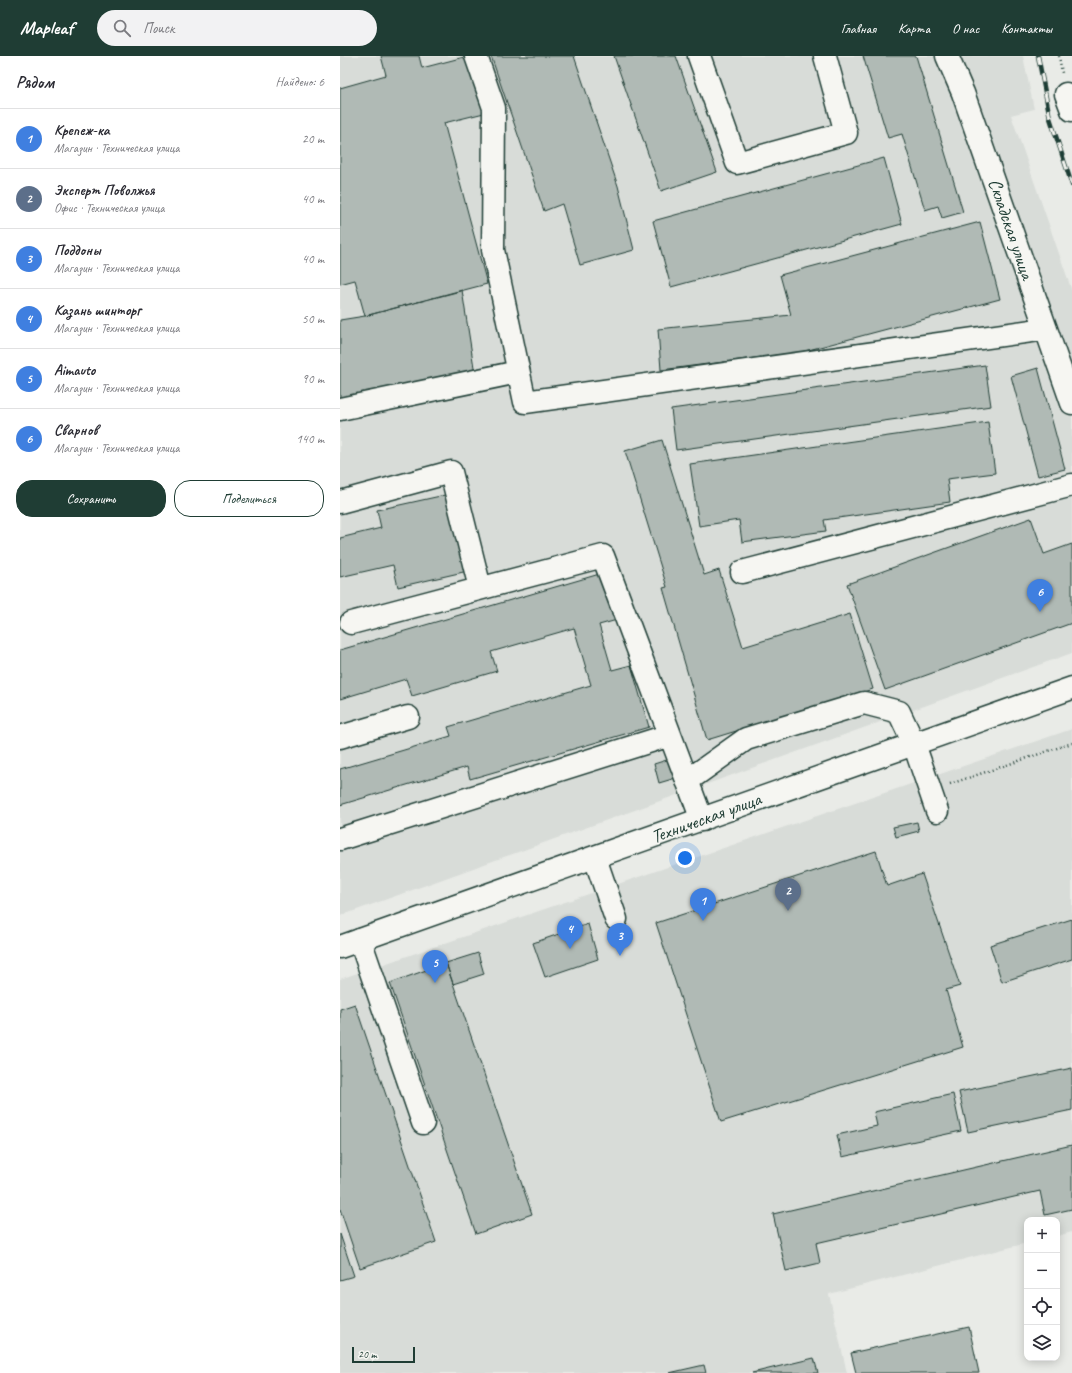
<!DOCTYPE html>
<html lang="ru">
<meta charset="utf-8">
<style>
body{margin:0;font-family:Caveat,sans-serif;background:#f2f2f3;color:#2b2b33}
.controls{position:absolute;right:12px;bottom:12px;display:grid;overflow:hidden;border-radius:8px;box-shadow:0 2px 10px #0003}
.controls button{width:36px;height:36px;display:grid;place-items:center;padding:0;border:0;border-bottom:1px solid #e1e1e2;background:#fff;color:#2b2b33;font:20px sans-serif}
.scale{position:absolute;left:12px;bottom:10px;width:63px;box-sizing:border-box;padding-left:4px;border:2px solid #1f3d34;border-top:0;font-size:11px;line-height:14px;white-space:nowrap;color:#1f3d34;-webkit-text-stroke:3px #f6f6f2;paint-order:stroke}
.you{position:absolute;left:345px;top:802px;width:14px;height:14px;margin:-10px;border:3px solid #fff;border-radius:50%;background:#1a73e8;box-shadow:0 0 0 6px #1a73e833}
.badge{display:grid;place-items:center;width:26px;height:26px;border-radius:50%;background:#1f3d34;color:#fff;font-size:13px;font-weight:700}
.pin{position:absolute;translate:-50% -33px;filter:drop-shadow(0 1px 2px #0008)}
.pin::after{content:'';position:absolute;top:21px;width:14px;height:12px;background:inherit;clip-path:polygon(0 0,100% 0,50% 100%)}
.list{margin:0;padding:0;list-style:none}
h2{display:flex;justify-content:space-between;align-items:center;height:52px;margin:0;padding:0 16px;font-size:17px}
h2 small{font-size:13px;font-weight:400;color:#7c7c81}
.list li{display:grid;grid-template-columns:26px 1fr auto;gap:12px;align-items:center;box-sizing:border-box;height:60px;padding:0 16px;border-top:1px solid #e1e1e2}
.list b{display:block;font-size:15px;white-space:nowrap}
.list p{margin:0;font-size:13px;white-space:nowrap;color:#7c7c81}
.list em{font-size:13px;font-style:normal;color:#7c7c81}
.actions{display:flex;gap:8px;padding:12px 16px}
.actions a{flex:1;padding:9px 0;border:1px solid #1f3d34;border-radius:16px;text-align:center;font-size:14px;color:#1f3d34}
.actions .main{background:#1f3d34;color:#fff}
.icon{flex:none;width:22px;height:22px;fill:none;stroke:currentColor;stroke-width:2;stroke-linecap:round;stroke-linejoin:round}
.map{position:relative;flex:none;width:732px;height:1317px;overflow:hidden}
header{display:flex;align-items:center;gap:24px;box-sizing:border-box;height:56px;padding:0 20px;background:#1f3d34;color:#fff}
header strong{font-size:19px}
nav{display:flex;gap:22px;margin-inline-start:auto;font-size:14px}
.search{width:280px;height:36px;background:#f2f2f3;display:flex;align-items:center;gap:10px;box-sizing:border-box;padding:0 14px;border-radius:22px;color:#7c7c81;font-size:15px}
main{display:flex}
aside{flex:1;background:#fff}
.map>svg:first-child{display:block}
</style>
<header>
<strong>Mapleaf</strong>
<div class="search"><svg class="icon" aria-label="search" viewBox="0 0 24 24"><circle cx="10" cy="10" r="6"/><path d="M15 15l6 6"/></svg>Поиск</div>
<nav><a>Главная</a><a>Карта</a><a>О нас</a><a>Контакты</a></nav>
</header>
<main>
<aside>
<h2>Рядом<small>Найдено: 6</small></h2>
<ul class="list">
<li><span class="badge" style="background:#3f7fe0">1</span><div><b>Крепеж-ка</b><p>Магазин · Техническая улица</p></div><em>20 m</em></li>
<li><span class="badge" style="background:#5c6f8a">2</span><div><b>Эксперт Поволжья</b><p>Офис · Техническая улица</p></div><em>40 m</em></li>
<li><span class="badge" style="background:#3f7fe0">3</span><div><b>Поддоны</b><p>Магазин · Техническая улица</p></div><em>40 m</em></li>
<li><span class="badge" style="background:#3f7fe0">4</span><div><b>Казань шинторг</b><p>Магазин · Техническая улица</p></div><em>50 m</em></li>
<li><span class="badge" style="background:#3f7fe0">5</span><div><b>Aimauto</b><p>Магазин · Техническая улица</p></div><em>90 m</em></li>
<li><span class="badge" style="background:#3f7fe0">6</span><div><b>Сварнов</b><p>Магазин · Техническая улица</p></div><em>140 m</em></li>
</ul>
<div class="actions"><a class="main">Сохранить</a><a>Поделиться</a></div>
</aside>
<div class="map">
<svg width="732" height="1317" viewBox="0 0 732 1317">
<rect width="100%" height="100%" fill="#e9ebe7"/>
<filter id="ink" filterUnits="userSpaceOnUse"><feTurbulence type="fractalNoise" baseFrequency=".025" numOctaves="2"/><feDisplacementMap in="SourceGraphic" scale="8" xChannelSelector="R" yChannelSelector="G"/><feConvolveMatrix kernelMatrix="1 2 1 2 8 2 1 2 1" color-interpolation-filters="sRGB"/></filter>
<g filter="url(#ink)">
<path fill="#d8dcd8" d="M0,0H683L694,53L671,59L732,235V597L0,860Z
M732,673V1176L717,1180V1164H687V1187L489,1238L507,1317H0V923Z"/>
<path fill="#b0bab5" stroke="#1f3d34" d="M41,0H79L82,12L128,0L144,57L104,67L147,228L25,260L15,224L0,228V32L46,19Z
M151,0H234L278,130L294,194L240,209L222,148L204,155Z
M274,0H336L377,116L321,135Z
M523,0H576L623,156L602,162L598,150L585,154L562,78L548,82Z
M544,102L562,168L331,231L313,165Z
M640,166L660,243L461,296L321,314L318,273L451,259L440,219Z
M122,234L135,318L0,343V264L25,260Z
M645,309L651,350L336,394L331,353Z
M698,312L725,413L698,420L671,320Z
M648,366L655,417L607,423L610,446L484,464L486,475L402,486L399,464L359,470L350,408Z
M322,384L364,519L379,514L403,591L510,558L533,633L367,684L323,532L327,531L285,395Z
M114,437L132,514L58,531L53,509L0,521V482L41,472L37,454Z
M691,462L704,498L732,488V567L545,634L507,528Z
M263,517L277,564L259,569L272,614L291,609L309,671L130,723L127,711L0,749V713L111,680L108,671L251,629L234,572L151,596L157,615L72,640L66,623L0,643V594Z
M333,702L339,721L319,727L314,708Z
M577,766L579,775L556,781L553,771Z
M536,795L547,830L582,818L620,930L606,934L623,991L381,1066L316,867Z
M732,863V903L662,926L650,889Z
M248,868L258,903L205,921L193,887Z
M138,897L144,918L113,928L106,907Z
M106,907L192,1158L136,1178L50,927Z
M15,948L96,1186L20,1212L0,1153V953Z
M732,1012V1054L628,1076L619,1036Z
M613,1038L621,1075L502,1101L497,1079L537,1070L534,1056Z
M732,1089V1153L705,1159L700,1135L476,1187L480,1207L446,1215L433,1158Z
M0,1178L14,1220L0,1224Z
M629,1271L639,1317H516L511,1297Z
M474,1302L478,1317H412Z
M364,1309L366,1317H329Z"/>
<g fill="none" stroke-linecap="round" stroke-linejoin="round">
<defs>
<path id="minor" d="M136,0L154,52L153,194L185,346L706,273
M359,0L397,107L506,77L485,0
M607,0L623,37L732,347
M726,38L732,54
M0,353L178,316
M0,446L111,416L140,532
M402,516L732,429
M11,567L263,500L362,764
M0,681L68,661
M347,725L406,683L524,647L559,656L574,688L597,755
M0,783L330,679
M255,802L276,863
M20,884L83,1067"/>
<path id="major" d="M0,891L732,632"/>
</defs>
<use href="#minor" stroke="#1f3d34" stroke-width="25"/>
<use href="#major" stroke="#1f3d34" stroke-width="25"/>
<path stroke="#1f3d34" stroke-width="2.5" stroke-dasharray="1 3" stroke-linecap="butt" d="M719,0L722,17
M610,728L732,687"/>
<use href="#minor" stroke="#f6f6f2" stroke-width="22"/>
<use href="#major" stroke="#f6f6f2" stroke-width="22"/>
<defs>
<path id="rail" d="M698,0L710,62L732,129"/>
</defs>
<use href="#rail" stroke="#1f3d34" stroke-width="4.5"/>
<use href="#rail" stroke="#f6f6f2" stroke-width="3" stroke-dasharray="9" stroke-linecap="butt"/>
</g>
</g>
<g text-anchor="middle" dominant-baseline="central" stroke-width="3" stroke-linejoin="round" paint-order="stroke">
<g font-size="19" fill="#1f3d34" stroke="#f6f6f2">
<text transform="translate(671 173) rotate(71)">Складская улица</text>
<text transform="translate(366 762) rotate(-20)">Техническая улица</text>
</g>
</g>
</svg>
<div class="controls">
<button>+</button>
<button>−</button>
<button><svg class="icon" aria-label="locate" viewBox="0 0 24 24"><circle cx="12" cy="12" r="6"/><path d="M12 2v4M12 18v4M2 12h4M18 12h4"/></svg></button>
<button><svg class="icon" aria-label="layers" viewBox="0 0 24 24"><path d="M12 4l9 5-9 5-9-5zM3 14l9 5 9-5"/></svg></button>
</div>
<div class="scale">20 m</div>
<div class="you"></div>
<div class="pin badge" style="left:363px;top:865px;background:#3f7fe0">1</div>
<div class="pin badge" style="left:448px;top:855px;background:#5c6f8a">2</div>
<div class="pin badge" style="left:280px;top:900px;background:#3f7fe0">3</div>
<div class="pin badge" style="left:230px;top:893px;background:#3f7fe0">4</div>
<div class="pin badge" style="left:95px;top:927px;background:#3f7fe0">5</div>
<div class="pin badge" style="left:700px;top:556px;background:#3f7fe0">6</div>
</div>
</main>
